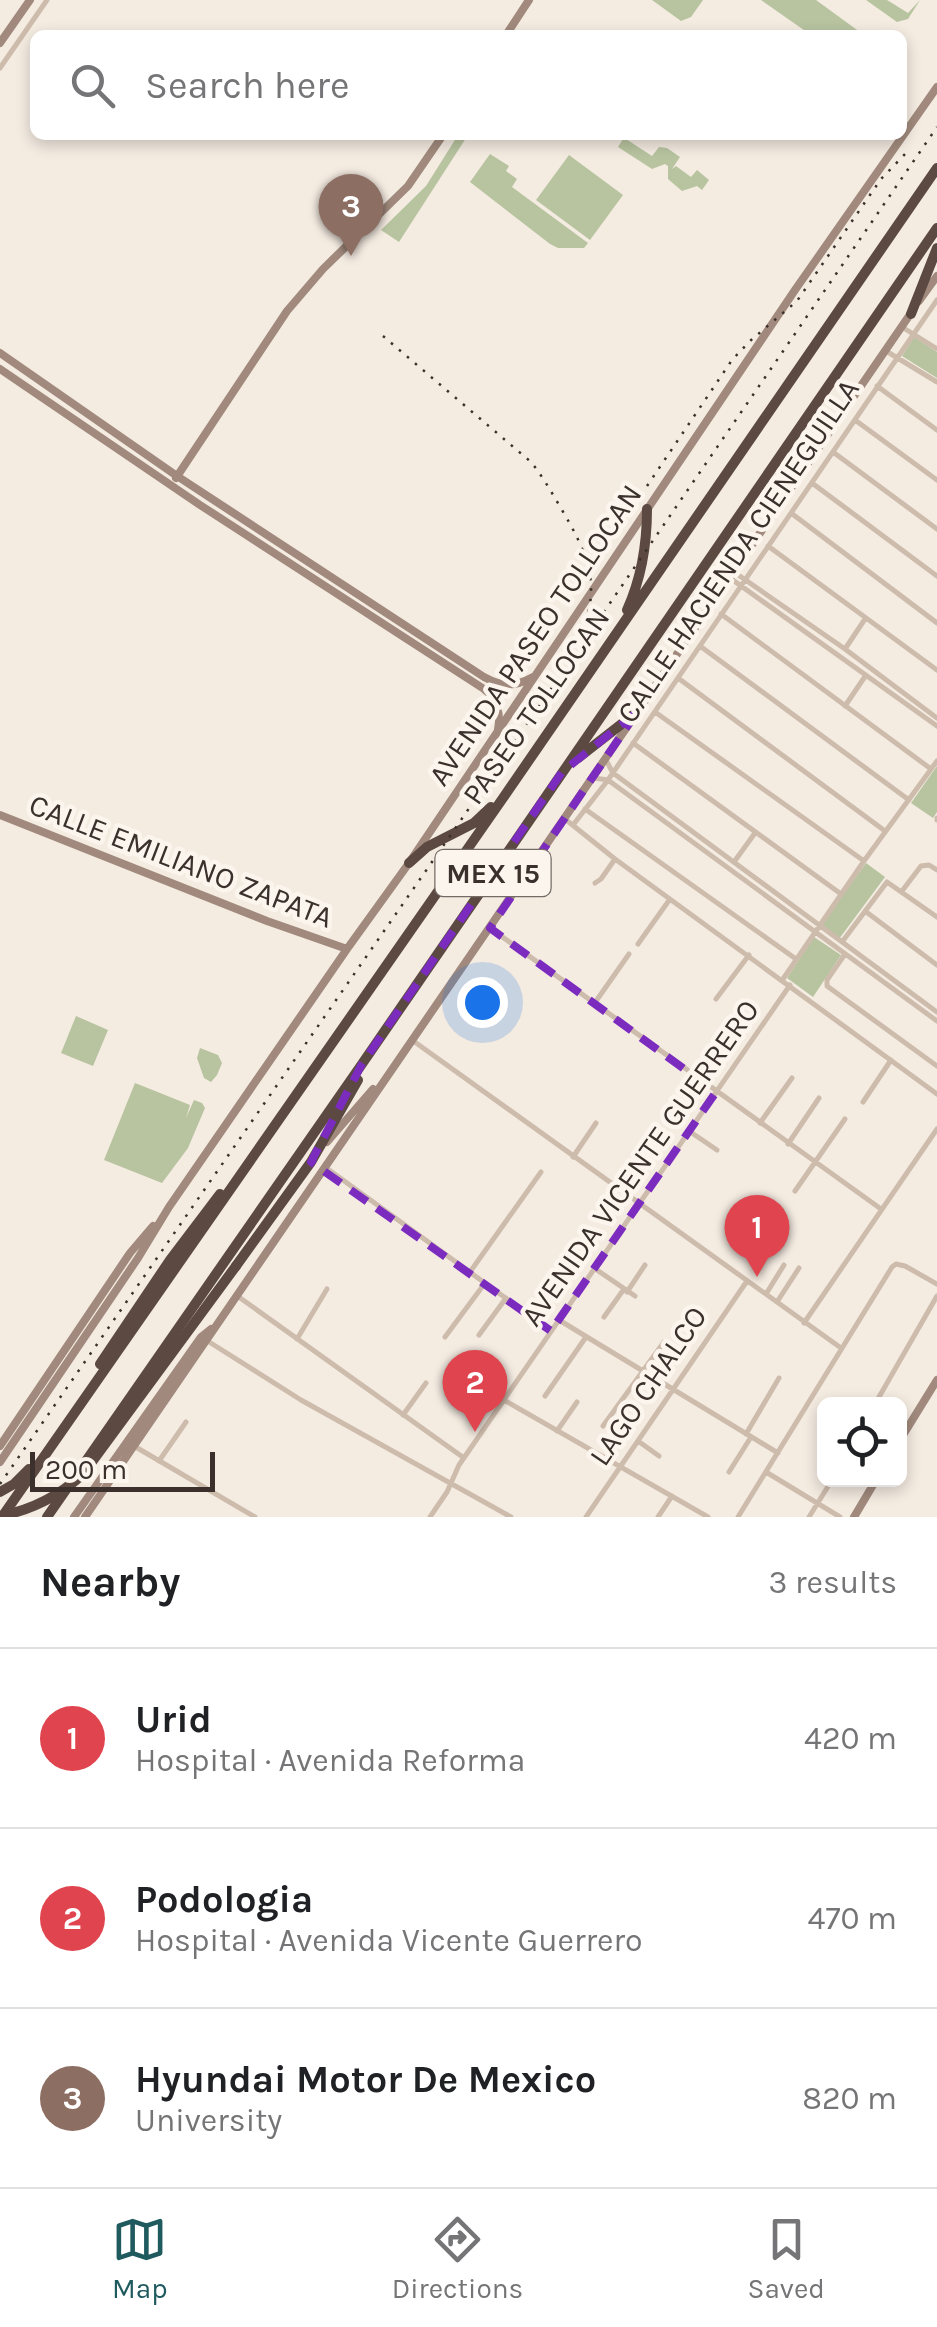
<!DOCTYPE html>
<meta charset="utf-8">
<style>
body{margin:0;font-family:Karla,sans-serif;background:#f2f2f2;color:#202124}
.controls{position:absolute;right:30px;bottom:30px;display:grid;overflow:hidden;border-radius:15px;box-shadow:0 5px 15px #0003}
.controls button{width:90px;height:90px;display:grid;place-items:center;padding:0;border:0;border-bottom:2px solid #e0e0e0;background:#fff;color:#202124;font:50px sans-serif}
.scale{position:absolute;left:30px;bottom:25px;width:185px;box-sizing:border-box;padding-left:10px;border:5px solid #3b302b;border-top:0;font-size:28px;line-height:35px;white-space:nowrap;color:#3b302b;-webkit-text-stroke:8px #fbf5ee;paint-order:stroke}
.you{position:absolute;left:482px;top:1002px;width:35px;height:35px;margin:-25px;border:8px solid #fff;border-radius:50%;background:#1a73e8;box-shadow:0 0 0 15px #1a73e833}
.badge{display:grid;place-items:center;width:65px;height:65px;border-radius:50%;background:#1f5a5e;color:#fff;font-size:32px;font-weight:700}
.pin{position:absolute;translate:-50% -82px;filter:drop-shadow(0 2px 5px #0008)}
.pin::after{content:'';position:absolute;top:52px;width:35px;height:30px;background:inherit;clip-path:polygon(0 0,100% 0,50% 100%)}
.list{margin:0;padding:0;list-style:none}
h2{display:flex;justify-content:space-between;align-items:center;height:130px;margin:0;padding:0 40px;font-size:42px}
h2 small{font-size:32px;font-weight:400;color:#757577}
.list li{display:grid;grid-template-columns:65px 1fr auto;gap:30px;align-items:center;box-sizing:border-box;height:180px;padding:0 40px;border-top:2px solid #e0e0e0}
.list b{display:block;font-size:38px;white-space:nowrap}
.list p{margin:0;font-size:32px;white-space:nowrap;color:#757577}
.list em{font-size:32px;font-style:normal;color:#757577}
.icon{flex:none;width:55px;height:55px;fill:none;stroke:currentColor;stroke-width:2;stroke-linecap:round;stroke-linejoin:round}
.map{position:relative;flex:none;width:937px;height:1517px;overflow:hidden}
.search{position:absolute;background:#fff;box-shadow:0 5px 15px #0003;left:30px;right:30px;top:30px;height:110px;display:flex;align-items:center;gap:25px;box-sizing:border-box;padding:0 35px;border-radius:15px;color:#757577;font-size:38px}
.sheet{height:670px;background:#fff}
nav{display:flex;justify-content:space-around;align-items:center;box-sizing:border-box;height:140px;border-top:2px solid #e0e0e0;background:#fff;font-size:28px;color:#757577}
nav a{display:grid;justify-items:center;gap:5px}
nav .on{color:#1f5a5e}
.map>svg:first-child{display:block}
</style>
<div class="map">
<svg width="937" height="1517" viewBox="0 0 937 1517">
<rect width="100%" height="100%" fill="#f4ebe1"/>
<path fill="#b8c4a0" d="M652,0H703L691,17L681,21Z
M761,0H816L864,35H811Z
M866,0H887L908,13L920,0L908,19L897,22Z
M458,135H468L399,242L381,230L426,186Z
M623,139H626L652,156L659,147L667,148L680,157L672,169L676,166L691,177L697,170L709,180L702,190L697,186L682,191L668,179V166L665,164L652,169L618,147Z
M490,154L509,166L506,171L517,179L512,187L588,243L584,248H558L550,244L470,182Z
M569,155L623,195L590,240L536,200Z
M914,337L937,352V378L902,356Z
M937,766V812L933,818L911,803Z
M866,863L885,877L839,939L821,925Z
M814,937L841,955L813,997L787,978Z
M76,1016L108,1030L93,1066L61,1053Z
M200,1048L218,1055L222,1063L217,1075L211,1082L204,1078L197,1058Z
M135,1083L190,1105L186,1118L194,1100L202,1103L205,1108L188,1148L162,1183L104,1160Z"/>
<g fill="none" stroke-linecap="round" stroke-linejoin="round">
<path stroke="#cdbbac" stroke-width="5" d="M0,68L47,0
M902,327L937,349
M886,351L937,382
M877,386L937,430
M855,420L937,480
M833,452L937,529
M812,483L937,576
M791,513L937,623
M768,546L937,670
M734,572L845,649L937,718
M730,578L937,726
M721,614L931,769
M700,646L909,800
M845,649L865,619
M678,678L885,831
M845,706L866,675
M655,712L864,861
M633,743L841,894
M606,760L613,773L937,1012
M594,778L608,780L937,1021
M585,809L796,959
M937,818V820
M565,819L615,859L937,1094
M573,825L608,780L937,300
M734,862L755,833
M595,883L601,879L615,859
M902,891L921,866L929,865L937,870
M865,911L937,965
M490,928L881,1209
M842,942L887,882L937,917
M638,944L670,899
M845,954L827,980V986L937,1066
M783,979L864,861L937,761
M716,999L749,955
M594,1004L629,954
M412,1040L841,1348
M863,1102L891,1060
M760,1123L792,1078
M689,1131L717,1150
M788,1144L819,1098
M573,1157L596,1123
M325,1167L551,1331
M795,1191L845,1119
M594,1268L635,1296
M470,1272L541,1172
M627,1292L645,1265
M766,1294L784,1265
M236,1295L464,1458
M777,1302L799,1268
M604,1317L624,1289
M559,1320L778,1453
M804,1323L937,1129
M479,1335L506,1298
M445,1337L485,1283
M297,1339L327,1289
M206,1340L301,1400L511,1517
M545,1396L586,1337
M504,1400L708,1517
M875,1404L937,1296
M403,1415L426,1383
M603,1426L664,1342
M557,1431L577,1402
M746,1434L779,1378
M638,1441L659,1456
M134,1446L255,1517
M159,1461L186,1422
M729,1472L751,1437
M766,1472L840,1517
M430,1517L447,1492L459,1465L790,985
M586,1517L747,1281
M658,1517L672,1496
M738,1517L892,1267L896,1264L905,1266L937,1284
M809,1517L832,1480"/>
<path stroke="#a18a7d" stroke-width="8" d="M506,35L529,0
M0,43L30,0
M919,301L937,276
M0,353L177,476L484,677C502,687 515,687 533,677
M0,369L200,505L484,689C497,699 501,714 498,729
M176,478L287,311L323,269L408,186L443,135
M0,815L267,921L347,949
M327,1142L373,1089
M900,1440L937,1380
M0,1446L130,1253L153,1226
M0,1462L138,1258L169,1207L347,949L409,863L795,290L937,87
M74,1517L201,1337L211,1329
M85,1517L911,313
M854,1517L876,1480"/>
<path stroke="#5c4a42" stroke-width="10" d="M911,314L937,248
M627,610C642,577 647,545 647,509
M578,758L637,712
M409,863L427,847L474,823L491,807
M236,1266L311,1162L358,1080
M100,1364L170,1260L220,1194
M0,1492L14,1484L29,1469
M2,1517L503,798L937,168
M47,1517L362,1064L937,228"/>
<path stroke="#3b302b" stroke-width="2.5" stroke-dasharray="2.5 8" stroke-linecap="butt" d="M383,336L531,462C543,477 552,493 562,510C586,551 602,584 582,631
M647,486L732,360L750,341L797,301L881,179L908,151
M0,1484L450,836L937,127"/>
<path stroke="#5c4a42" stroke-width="10" d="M0,1516C32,1510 59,1496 83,1474L236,1266"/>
</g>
<path fill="none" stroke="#7b2cbf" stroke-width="8" stroke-dasharray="20 12" stroke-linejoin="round" d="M637,712L490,928L716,1092L551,1331L311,1162L362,1064L562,772Z"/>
<g text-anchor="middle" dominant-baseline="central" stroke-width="9" stroke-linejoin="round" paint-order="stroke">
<rect fill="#fbf5ee" stroke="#756b66" stroke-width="2.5" x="435.5" y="850" width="115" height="46" rx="8"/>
<g font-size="28" font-weight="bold" fill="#3b302b">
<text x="493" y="873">MEX 15</text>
</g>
<g font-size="30" fill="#3b302b" stroke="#fbf5ee">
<text transform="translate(738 551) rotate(-56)">CALLE HACIENDA CIENEGUILLA</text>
<text transform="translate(535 635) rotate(-56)">AVENIDA PASEO TOLLOCAN</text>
<text transform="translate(536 706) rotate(-55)">PASEO TOLLOCAN</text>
<text transform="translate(181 861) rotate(21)">CALLE EMILIANO ZAPATA</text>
<text transform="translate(640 1163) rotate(-55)">AVENIDA VICENTE GUERRERO</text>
<text transform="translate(648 1386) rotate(-56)">LAGO CHALCO</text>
</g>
</g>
</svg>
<div class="controls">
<button><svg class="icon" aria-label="locate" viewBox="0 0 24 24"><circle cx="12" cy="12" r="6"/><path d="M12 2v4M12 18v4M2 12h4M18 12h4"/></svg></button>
</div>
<div class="scale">200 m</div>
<div class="you"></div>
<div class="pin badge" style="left:757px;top:1277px;background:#e0444e">1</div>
<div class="pin badge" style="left:475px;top:1432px;background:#e0444e">2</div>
<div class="pin badge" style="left:351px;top:256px;background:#8d6e63">3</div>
<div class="search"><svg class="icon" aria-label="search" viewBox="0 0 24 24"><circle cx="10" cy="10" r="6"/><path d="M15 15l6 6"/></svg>Search here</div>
</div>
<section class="sheet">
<h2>Nearby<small>3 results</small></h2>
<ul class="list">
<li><span class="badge" style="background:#e0444e">1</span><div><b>Urid</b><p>Hospital · Avenida Reforma</p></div><em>420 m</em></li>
<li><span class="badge" style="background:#e0444e">2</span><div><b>Podologia</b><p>Hospital · Avenida Vicente Guerrero</p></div><em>470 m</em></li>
<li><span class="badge" style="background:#8d6e63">3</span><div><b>Hyundai Motor De Mexico</b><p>University</p></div><em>820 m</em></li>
</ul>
</section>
<nav>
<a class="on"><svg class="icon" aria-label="map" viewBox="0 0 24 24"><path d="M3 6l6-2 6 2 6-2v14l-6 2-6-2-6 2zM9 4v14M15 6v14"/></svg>Map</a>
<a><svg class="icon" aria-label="directions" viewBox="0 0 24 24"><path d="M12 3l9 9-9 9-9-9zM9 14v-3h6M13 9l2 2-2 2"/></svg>Directions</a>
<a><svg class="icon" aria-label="saved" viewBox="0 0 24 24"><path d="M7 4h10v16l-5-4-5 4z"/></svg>Saved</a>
</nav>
